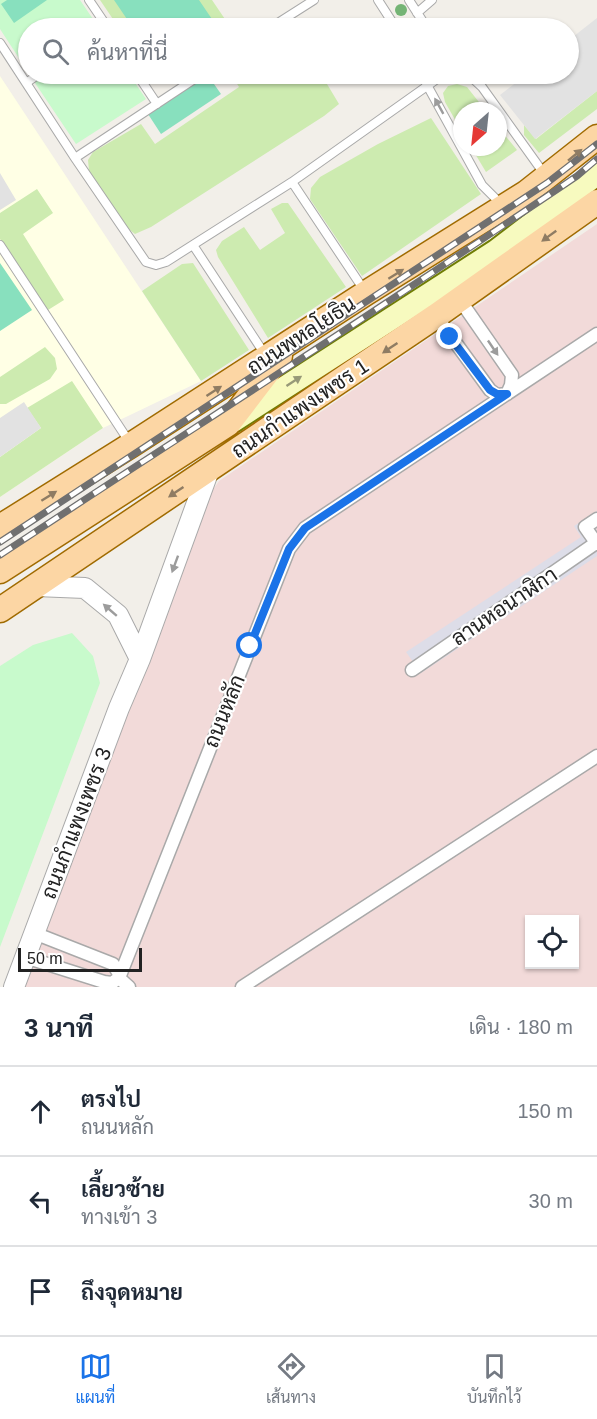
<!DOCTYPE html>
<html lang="th">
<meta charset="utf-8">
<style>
body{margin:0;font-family:Arial,Sarabun,sans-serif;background:#f2f2f3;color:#1f2937}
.controls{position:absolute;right:18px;bottom:18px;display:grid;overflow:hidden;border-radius:0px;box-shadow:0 2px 4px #0004}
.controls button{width:54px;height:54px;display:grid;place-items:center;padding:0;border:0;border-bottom:2px solid #e0e1e3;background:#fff;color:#1f2937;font:30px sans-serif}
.compass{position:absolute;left:453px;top:102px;width:54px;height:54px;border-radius:50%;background:#fff;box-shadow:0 2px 4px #0004;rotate:207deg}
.scale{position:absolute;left:18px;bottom:15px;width:124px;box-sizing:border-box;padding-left:6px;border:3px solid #222;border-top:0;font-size:16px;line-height:21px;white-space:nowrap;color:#222;-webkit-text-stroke:4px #fff;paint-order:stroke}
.stop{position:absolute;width:18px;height:18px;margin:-14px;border:4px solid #1a73e8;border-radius:50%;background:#fff}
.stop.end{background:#1a73e8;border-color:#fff;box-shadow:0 2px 6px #0008}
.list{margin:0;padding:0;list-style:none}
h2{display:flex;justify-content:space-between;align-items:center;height:78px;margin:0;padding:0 24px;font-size:26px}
h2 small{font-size:20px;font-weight:400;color:#747a83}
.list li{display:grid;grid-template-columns:39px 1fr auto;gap:18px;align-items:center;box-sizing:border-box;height:90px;padding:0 24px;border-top:2px solid #e0e1e3}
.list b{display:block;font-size:22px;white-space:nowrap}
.list p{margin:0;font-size:20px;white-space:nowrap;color:#747a83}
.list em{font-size:20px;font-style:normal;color:#747a83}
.icon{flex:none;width:33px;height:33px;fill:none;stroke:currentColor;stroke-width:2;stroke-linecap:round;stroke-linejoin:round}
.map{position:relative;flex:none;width:597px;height:987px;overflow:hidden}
.search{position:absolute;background:#fff;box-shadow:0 2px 4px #0004;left:18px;right:18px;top:18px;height:66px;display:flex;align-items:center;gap:15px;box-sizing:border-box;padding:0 21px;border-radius:33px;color:#747a83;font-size:22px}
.sheet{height:348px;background:#fff}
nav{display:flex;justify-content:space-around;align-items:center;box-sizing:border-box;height:84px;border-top:2px solid #e0e1e3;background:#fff;font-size:16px;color:#747a83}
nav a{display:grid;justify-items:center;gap:3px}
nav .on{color:#1a73e8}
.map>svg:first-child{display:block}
</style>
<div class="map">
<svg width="597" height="987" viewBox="0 0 597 987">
<rect width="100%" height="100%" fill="#f2efe9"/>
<path fill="#f2dad9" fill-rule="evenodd" d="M597,224V987H16L207,498L219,481ZM530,920H574V964H530Z"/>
<path fill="#ffffe5" d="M0,76L201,381L103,428L0,497Z"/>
<path fill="#cdebb0" d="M100,0H212L231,28H119Z
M231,74H321L339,104L324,116L151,227L135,234L127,228L89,171L88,160L93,152L141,124L155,144L239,87Z
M457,84L467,87L486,111H462V132L445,102L443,93L448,86Z
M597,91V109L539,153L524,135V125L536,139Z
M431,118L481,194L362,276L310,199L311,188L320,177L378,144Z
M498,127L517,150L486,172L471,147H498Z
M37,189L53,213L23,234L64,300L48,310L0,239V213Z
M282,203H288L346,287L268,338L218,257L216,250L222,241L244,227L260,250L285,233L271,209Z
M193,263L249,350L201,381L142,291L182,264Z
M45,347L55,358L57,369L50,379L6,404H0V377Z
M72,381L103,428L0,497V457L41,428L27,408Z"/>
<path fill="#c8facc" d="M0,0H80L99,28H28V72L0,29Z
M29,74H129L146,99L76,144Z
M72,633L93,656L100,683L0,947V666L33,645Z"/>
<path fill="#88e0be" d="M7,0H47L14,23L1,4Z
M114,0H199L218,28H133Z
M207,74L221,94L161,134L148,114Z
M0,263L32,310L0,331Z"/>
<path fill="#e2e2e2" d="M597,18V91L535,139L500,95L527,74H568L569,40Z
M0,173L16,200L0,210Z
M24,402L41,428L0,457V418Z"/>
<path fill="#dddde8" d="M597,511V528L596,529L597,531V556L421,673L406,652L581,537L574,526Z"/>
<path fill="#fff" d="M597,155V190L498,254L484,234Z"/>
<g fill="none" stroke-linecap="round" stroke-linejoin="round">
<defs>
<path id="service" d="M89,0L108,28
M378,0L396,28
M409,0L427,28
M417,13L432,0
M270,28L314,0
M0,43L75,158L146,262L156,265L166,262L292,182L444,74
M137,74L157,104
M422,74L427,85L482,185L501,204
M468,74L482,87L545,175
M26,83L39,74
M75,158L202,74
M292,182L364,290
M0,245L130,443
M193,245L266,356"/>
<path id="pedestrian" d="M436,316L490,390L497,395L507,394L511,385L512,375L460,300
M597,519L585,527L597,544
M412,670L596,543
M25,957L104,982L112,983L119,978L118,972L113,964L34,933
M129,987L119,978L289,549L305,528L597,334
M242,987L597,756"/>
<path id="tertiary" d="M36,586L85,588L118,615L140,659
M14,987L119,708L140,659L209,470"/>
<path id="secondary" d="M233,421L496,251L597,174"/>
<path id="primary" d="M0,527L131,445L366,293L526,193L597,137
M0,571L228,424L280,356
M0,610L436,316L597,202"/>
</defs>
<use href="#service" stroke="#a9a9a9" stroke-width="10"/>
<use href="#pedestrian" stroke="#a9a9a9" stroke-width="15"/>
<use href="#tertiary" stroke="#a9a9a9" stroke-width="22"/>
<use href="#secondary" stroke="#707d05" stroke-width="26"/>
<use href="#primary" stroke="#a06b00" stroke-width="27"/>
<use href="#service" stroke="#fff" stroke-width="8"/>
<use href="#pedestrian" stroke="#fff" stroke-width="12"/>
<use href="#tertiary" stroke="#fff" stroke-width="20"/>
<use href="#secondary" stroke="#f7fabf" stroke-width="22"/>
<use href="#primary" stroke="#fcd6a4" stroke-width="24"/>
<defs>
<path id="rail" d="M0,542L547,183L597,144
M0,555C192,429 386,305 577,176L597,159"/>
</defs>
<use href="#rail" stroke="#707070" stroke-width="7"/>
<use href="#rail" stroke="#fff" stroke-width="4.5" stroke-dasharray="14" stroke-linecap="butt"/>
</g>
<circle fill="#74b475" cx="401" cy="10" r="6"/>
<defs><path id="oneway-solid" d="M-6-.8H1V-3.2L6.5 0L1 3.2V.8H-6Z" transform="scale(1.5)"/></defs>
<g fill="#9c9c9c">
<use href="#oneway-solid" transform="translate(439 106) rotate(-119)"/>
<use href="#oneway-solid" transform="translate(493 348) rotate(56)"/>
<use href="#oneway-solid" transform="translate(175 564) rotate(110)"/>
<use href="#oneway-solid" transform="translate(110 610) rotate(-139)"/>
</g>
<g fill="#8f7c63">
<use href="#oneway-solid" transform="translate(575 155) rotate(-39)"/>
<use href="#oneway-solid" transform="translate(549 236) rotate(144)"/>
<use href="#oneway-solid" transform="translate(396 274) rotate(-32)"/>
<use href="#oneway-solid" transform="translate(390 348) rotate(146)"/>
<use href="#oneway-solid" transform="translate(214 391) rotate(-33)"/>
<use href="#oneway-solid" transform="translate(176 492) rotate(146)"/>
<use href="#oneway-solid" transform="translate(49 496) rotate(-32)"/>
</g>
<use fill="#979978" href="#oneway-solid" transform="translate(294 381) rotate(-33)"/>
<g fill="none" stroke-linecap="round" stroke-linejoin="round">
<path stroke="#1a73e8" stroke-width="8" d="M250,646L289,549L305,528L507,394H497L490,390L450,337"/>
</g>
<g text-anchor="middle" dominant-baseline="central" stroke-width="4.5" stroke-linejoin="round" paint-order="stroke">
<g font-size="21" fill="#222" stroke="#fff">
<text transform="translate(301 335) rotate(-33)">ถนนพหลโยธิน</text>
<text transform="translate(300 408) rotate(-34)">ถนนกำแพงเพชร 1</text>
<text transform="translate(504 606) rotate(-34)">ลานหอนาฬิกา</text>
<text transform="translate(224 711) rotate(-68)">ถนนหลัก</text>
<text transform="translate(76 823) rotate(-69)">ถนนกำแพงเพชร 3</text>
</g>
</g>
</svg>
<div class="controls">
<button><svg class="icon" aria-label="locate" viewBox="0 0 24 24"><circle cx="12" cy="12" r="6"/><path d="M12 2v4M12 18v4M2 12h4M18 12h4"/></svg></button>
</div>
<svg class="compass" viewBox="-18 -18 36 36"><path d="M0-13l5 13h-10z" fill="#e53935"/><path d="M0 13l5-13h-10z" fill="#747a83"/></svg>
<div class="scale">50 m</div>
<div class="stop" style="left:250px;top:646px"></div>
<div class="stop end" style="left:450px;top:337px"></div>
<div class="search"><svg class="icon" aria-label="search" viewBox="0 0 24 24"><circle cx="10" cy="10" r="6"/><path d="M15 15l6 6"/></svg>ค้นหาที่นี่</div>
</div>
<section class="sheet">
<h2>3 นาที<small>เดิน · 180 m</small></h2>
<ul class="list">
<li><svg class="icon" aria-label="ahead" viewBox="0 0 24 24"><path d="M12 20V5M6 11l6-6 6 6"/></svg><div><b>ตรงไป</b><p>ถนนหลัก</p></div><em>150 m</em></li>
<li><svg class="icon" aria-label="left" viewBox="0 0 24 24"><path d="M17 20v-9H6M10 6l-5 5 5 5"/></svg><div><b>เลี้ยวซ้าย</b><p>ทางเข้า 3</p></div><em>30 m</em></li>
<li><svg class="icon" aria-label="arrive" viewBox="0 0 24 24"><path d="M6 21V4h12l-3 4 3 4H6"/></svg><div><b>ถึงจุดหมาย</b></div></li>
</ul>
</section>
<nav>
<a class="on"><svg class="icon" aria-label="map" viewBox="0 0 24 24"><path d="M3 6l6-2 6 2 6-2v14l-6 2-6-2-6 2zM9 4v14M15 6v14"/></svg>แผนที่</a>
<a><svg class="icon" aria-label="directions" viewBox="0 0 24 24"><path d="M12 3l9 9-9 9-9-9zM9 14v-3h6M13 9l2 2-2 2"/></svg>เส้นทาง</a>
<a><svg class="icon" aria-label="saved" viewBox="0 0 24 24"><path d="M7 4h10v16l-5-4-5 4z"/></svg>บันทึกไว้</a>
</nav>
